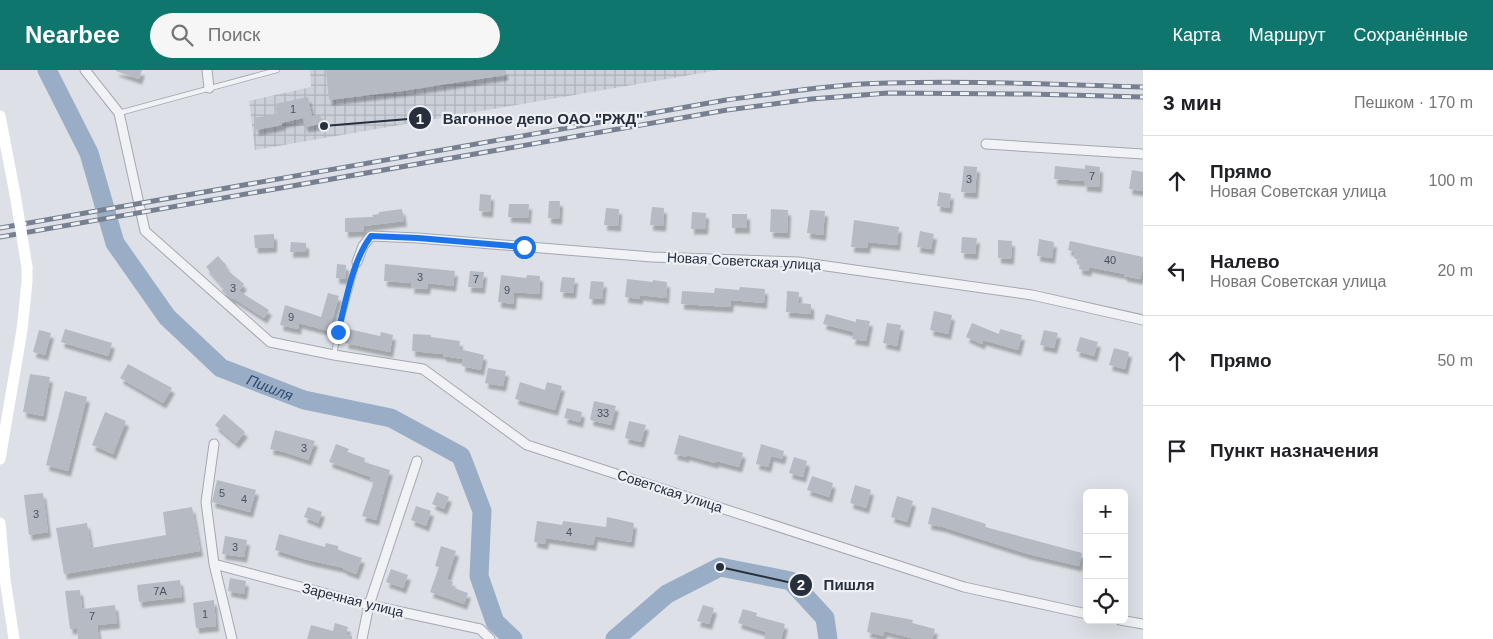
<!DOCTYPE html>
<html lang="ru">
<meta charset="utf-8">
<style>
body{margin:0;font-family:Arial,sans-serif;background:#f6f6f6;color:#202124}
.controls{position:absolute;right:15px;bottom:15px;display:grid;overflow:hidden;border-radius:8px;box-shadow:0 5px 20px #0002}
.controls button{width:45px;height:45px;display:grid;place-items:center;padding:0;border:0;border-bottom:1px solid #e0e0e0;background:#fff;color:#202124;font:25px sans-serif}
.stop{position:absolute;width:15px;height:15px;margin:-11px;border:4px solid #1a73e8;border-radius:50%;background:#fff}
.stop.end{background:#1a73e8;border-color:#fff;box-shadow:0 1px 5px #0008}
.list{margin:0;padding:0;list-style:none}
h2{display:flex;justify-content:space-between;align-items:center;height:65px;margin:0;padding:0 20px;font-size:21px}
h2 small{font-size:16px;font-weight:400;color:#757577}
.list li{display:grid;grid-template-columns:32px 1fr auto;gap:15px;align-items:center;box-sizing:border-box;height:90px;padding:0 20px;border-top:1px solid #e0e0e0}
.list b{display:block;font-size:19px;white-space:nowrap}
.list p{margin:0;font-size:16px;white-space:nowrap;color:#757577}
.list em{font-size:16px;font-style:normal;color:#757577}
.icon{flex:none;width:28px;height:28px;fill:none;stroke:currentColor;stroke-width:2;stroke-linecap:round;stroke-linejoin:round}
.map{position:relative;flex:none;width:1143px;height:569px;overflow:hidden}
header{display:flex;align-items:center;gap:30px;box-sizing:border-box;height:70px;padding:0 25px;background:#0f766e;color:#fff}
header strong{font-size:24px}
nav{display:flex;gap:28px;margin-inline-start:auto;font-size:18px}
.search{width:350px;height:45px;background:#f6f6f6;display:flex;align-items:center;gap:12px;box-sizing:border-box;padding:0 18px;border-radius:28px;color:#757577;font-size:19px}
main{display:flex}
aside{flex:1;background:#fff}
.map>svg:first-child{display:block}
</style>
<header>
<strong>Nearbee</strong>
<div class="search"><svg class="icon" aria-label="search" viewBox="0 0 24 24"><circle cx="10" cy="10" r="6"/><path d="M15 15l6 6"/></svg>Поиск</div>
<nav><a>Карта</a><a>Маршрут</a><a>Сохранённые</a></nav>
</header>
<main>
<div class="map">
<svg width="1143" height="569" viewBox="0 0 1143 569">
<defs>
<pattern id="industrial-grid" width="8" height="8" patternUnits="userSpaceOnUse" patternTransform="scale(1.25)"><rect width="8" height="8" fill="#cbd0d9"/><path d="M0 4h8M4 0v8" fill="none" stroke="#aeb3bb"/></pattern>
<filter id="shadow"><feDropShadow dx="3" dy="5.5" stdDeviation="1" flood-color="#0004"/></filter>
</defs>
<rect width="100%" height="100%" fill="#dde1e7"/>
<path fill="url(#industrial-grid)" d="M310,0H719L255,80L249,31L311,17Z"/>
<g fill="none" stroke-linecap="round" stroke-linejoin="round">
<g stroke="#99aec6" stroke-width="19">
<path id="s1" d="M47,0L89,83L115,173L167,247L221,298L304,330L391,348L461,386L482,441L479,506L495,552L513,569"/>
<path d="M615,569L667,524L720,497L791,511L825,548L828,569"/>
</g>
</g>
<path fill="#b5bac3" filter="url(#shadow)" d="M116,0H142L139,9L116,1Z
M326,0H505V5L402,21L329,30Z
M308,27L312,46L320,44L322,54L305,57L303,48L281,53L282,55L256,60L254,48L277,44L275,34Z
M1085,95L1100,97L1099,117L1084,116V111L1054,109L1055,96L1085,99Z
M964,96L977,97L975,123L961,122Z
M1132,100L1143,102V121L1129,119Z
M939,122L951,124L949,138L937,136Z
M480,124L491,125L490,142L479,141Z
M549,131H560L559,149L548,148Z
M509,134H529L528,148L508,147Z
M652,137L664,138L663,156L650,155Z
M606,138L619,139L618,156L604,155Z
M402,139L404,151L364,156V161L345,162V148L373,147L372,145L379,144V142Z
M771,139L788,140L787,163L770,162Z
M810,140L825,141L823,165L807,163Z
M692,142L706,143L705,159H691Z
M732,144H747V158H732Z
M854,150L899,157L897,175L868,172L867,178L851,177Z
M920,161L934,164L931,179L917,177Z
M274,164V177L255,178L254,165Z
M962,167L977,168L975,184L961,183Z
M1039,169L1054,172L1052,188L1037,186Z
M998,170L1012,171L1011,189L998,188Z
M1070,171L1143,187V198L1140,209L1124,206V204L1089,197L1088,201L1079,199L1080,191L1074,188L1075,182L1068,180Z
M291,172L306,173V182H290Z
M218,186L227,196L225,198L244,214L239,221L269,240L264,248L233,228L232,229L222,221L224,218L206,197Z
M337,194L346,195L345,209L336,208Z
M385,194L455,201L453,216L428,213L427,219L411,218L412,213L384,211Z
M470,201L484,202L482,218L468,217Z
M501,205L526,208L527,205L540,206L539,224L514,222L513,234L498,232Z
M562,207L575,208L573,223L560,222Z
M627,209L653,212V210L667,212L666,228L640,225V229L625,227Z
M591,211L604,212L602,229H589Z
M740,217L765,219L764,233L731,230L730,237L681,234L682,221L714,223L715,218L739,220Z
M787,221L799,222L798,233L811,234V244L786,242Z
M328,223L339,226L329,261L299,253L298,259L280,255L285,235L321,247Z
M934,241L952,245L948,264L930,260Z
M826,244L856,252V249L870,251L866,271L852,269L854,262L823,254Z
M887,253L901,255L897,276L883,273Z
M972,253L999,264L1000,259L1022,265L1018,280L983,270L982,274L966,267Z
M65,259L112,273L108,286L61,272Z
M348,259L380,266L381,262L393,265L390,282L345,273Z
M39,260L51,263L45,285L33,282Z
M1044,260L1058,263L1054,278L1040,275Z
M413,264L431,265V267L460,271L459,279L484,285L481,300L462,296L463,289L443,286V284L412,281Z
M1080,267L1098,272L1094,286L1076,281Z
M1114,278L1129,282L1125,299L1109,295Z
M128,294L172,318L163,333L120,308Z
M488,298L506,301L503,316L485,313Z
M30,304L50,307L43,346L23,342Z
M520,312L545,320L547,312L562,316L555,340L515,329Z
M65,321L87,327L68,401L46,395Z
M594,331L616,336L611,355L590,350Z
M567,338L582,342L580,352L564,348Z
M105,342L126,351L113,384L92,375Z
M224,344L245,362L236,373L215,355Z
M629,351L646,355L641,372L625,368Z
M275,360L315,371L308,390L284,382L270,379Z
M679,365L743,383L739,397L716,391L715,393L687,385L686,387L674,384Z
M336,374L349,379L347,382L365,388L364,392L390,400L376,450L362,446L374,411L370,409L371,407L329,392Z
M761,374L784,381L782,389L771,386L768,397L756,394Z
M794,387L807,391L803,407L789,403Z
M812,406L833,413L829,427L807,420Z
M217,410L256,420L250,442L212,432Z
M855,415L871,420L866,438L850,433Z
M437,422L449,427L444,439L432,434Z
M43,423L48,462L29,465L24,425Z
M897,426L913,431L907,452L891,447Z
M416,436L431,441L426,456L411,450Z
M192,437L200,481L64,504L56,458L87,453L91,478L166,465L163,442Z
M308,437L322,442L318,453L304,447Z
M932,437L986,454L985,457L1082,483L1079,496L1028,484L943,457L928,454Z
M607,447L634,453L631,472L595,466L593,475L546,468L545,474L534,472L537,451L562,455L563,451L606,457Z
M279,464L325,477L326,473L338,476V480L362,488L356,504L343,499L344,498L308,490L275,480Z
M225,466L247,470L244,487L222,484Z
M441,476L456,481L447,509L453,512L451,517L468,523L464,534L430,522L439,497L435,496Z
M391,499L408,505L403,518L386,512Z
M230,508L246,511L244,524L228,521Z
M180,510L182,527L139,532L137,515Z
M80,520L82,539L115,535L117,553L97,555L99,569H78L77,558L70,559L65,521Z
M214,530L216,556L196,558L193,533Z
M703,535L714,538L709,554L697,551Z
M743,539L757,543L756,546L785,554L781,569H764L766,562L738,553Z
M871,542L913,550L912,553L935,559L932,569H915L884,561L883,566L867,562Z
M335,553L348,557L346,564L352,566V569H307L311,555L333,561Z"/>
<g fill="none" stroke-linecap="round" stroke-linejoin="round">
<defs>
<path id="lane" d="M119,43L277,0
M334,285L338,262L357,192"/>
<path id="street" d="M85,0L119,43L145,161L270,272L334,285L423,299L527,375L964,517L1087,544
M207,0L209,18
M986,74L1143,84
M357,192L363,176L371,166L418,168L652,187L798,192L1032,225L1143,250
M214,374L206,432L214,494L232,569
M214,494L369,535L480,559L490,569
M1120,550L1143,554
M362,569L369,535L417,391"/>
</defs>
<use href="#lane" stroke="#a3a8b1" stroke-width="6"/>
<use href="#street" stroke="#a3a8b1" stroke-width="11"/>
<use href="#lane" stroke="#f0f2f5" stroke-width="4.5"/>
<use href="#street" stroke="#f0f2f5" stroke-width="9"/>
<path stroke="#fff" stroke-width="11" d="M0,46L15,124
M0,389L22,260L27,212V197
M0,453L5,509L14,569"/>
<defs>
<path id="rail" d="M0,158L726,30C780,23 834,14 888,13C973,11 1058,14 1143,17
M0,167L727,40L811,29L888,23L1029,24L1143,27"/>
</defs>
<use href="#rail" stroke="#778090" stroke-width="5"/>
<use href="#rail" stroke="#edf0f5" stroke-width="3" stroke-dasharray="9" stroke-linecap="butt"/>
<path stroke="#fff" stroke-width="11" d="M15,124L27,197"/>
</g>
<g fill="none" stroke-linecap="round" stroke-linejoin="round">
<path stroke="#1a73e8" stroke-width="6" d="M338,262C346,232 352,191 371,166L418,168L524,177"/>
</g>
<g text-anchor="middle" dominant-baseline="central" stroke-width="4.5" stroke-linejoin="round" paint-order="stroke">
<g font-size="11" fill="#4a525e">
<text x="293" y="39">1</text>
<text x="1092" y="106">7</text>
<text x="969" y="109">3</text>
<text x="1110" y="190">40</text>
<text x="420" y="207">3</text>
<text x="476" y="209">7</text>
<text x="233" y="218">3</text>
<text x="507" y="220">9</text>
<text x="291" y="247">9</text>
<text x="603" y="343">33</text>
<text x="304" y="378">3</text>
<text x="222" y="423">5</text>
<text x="244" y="429">4</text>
<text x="36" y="444">3</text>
<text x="569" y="462">4</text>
<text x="235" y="477">3</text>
<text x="160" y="521">7А</text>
<text x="205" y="544">1</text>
<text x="92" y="546">7</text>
</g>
<g font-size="14" fill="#272f3d" stroke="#edf0f5">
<text transform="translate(744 191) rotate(3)">Новая Советская улица</text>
<text transform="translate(670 421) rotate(18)">Советская улица</text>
<text transform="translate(353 530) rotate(14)">Заречная улица</text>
</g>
<g font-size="15" font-style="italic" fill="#324c70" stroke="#edf0f5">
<text stroke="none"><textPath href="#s1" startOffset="404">Пишля</textPath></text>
</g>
</g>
<path fill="none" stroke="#272f3d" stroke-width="2" d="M324 56L420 48M720 497L801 515"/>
<g fill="#272f3d" stroke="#edf0f5" stroke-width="2">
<circle cx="324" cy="56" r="5"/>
<circle cx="720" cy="497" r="5"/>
<circle cx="420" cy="48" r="12"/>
<circle cx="801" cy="515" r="12"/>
</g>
<g font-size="15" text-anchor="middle" font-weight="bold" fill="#fff">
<text x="420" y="54">1</text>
<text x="801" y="520">2</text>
</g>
<g font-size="15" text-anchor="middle" font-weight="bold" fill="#272f3d" stroke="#edf0f5" stroke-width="4.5" stroke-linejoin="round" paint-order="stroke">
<text x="543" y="54">Вагонное депо ОАО "РЖД"</text>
<text x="849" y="520">Пишля</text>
</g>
</svg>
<div class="controls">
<button>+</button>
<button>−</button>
<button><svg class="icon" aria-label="locate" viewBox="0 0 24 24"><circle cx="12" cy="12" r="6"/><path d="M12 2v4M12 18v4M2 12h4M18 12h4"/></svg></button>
</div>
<div class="stop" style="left:524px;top:177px"></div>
<div class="stop end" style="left:338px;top:262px"></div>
</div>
<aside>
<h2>3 мин<small>Пешком · 170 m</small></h2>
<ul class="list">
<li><svg class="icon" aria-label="ahead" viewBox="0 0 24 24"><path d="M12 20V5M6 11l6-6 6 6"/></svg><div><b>Прямо</b><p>Новая Советская улица</p></div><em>100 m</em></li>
<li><svg class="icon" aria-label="left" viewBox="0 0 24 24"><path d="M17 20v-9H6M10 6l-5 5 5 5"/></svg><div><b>Налево</b><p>Новая Советская улица</p></div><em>20 m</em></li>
<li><svg class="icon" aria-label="ahead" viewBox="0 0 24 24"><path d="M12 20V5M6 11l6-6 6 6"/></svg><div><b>Прямо</b></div><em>50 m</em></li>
<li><svg class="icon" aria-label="arrive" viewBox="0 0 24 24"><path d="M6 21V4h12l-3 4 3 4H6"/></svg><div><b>Пункт назначения</b></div></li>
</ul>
</aside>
</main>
